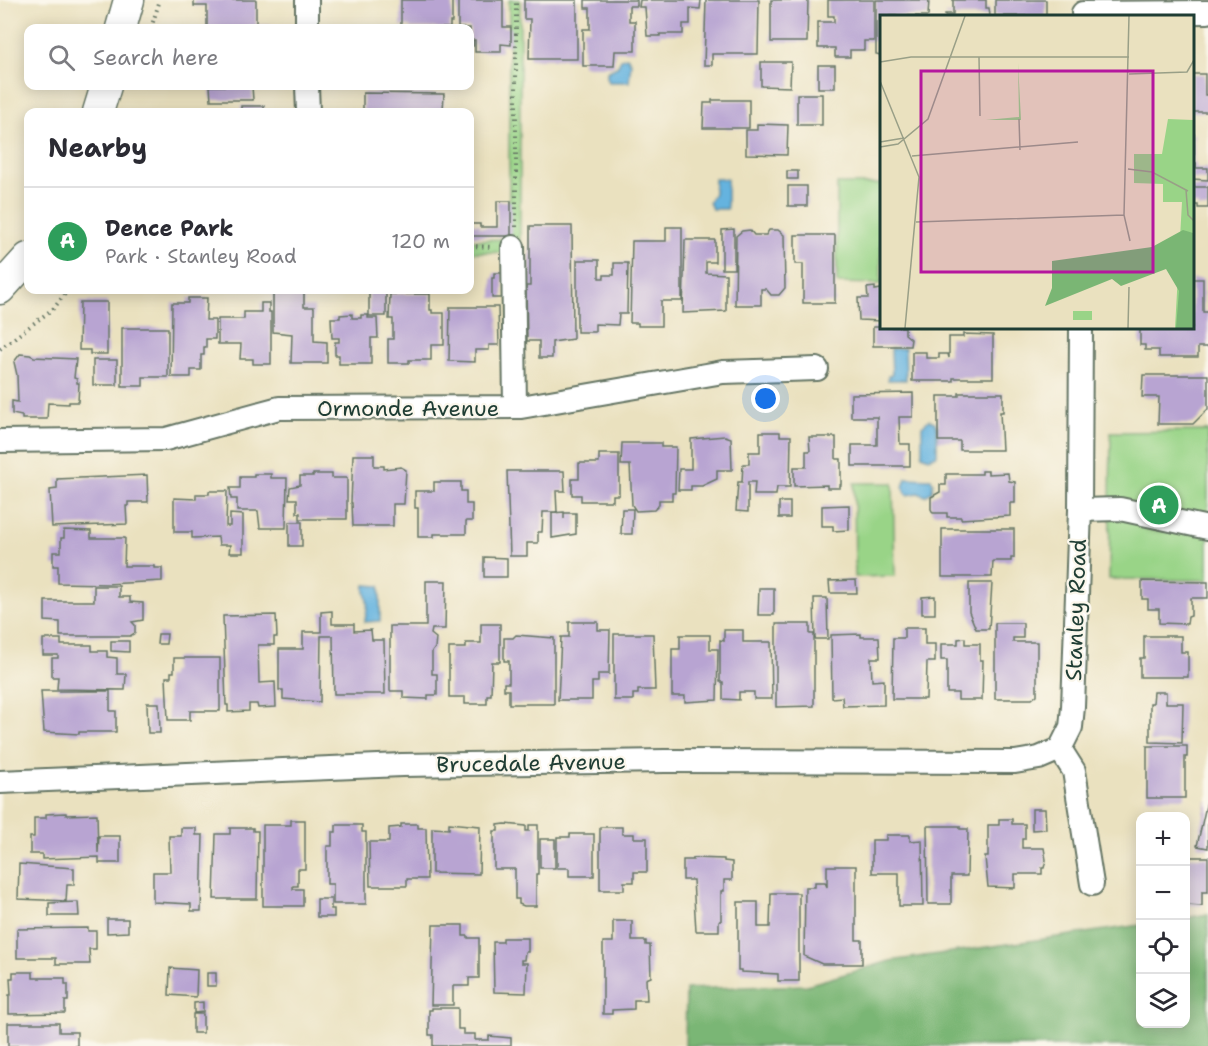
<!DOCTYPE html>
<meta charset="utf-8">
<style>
body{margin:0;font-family:"Shantell Sans",sans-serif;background:#f2f2f3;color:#2b2b33}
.controls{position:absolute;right:18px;bottom:18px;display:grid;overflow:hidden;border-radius:12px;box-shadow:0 3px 15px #0003}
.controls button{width:54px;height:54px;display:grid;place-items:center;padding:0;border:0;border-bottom:2px solid #e1e1e2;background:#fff;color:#2b2b33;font:30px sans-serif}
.you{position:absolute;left:766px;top:399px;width:21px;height:21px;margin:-15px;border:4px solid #fff;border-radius:50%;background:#1a73e8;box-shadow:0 0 0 9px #1a73e833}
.badge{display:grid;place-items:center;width:39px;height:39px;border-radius:50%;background:#b5179e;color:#fff;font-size:20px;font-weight:700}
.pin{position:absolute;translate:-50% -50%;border:3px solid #fff;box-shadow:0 2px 6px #0006}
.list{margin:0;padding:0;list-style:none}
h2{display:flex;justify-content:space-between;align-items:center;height:78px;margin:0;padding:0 24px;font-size:26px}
h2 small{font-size:20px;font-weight:400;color:#7c7c81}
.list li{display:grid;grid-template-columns:39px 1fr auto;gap:18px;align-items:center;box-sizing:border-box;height:108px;padding:0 24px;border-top:2px solid #e1e1e2}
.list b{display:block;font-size:22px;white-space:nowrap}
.list p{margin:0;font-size:20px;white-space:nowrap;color:#7c7c81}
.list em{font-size:20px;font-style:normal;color:#7c7c81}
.icon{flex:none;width:33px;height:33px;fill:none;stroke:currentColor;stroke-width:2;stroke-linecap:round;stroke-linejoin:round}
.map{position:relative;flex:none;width:1208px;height:1046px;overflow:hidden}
.search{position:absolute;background:#fff;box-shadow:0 3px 15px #0003;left:24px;top:24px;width:450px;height:66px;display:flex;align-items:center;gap:15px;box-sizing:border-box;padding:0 21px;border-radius:12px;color:#7c7c81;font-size:22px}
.panel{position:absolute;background:#fff;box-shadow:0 3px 15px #0003;left:24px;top:108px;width:450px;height:186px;border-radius:12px}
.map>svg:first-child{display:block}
</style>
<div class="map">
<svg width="1208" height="1046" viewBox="0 0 1208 1046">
<rect width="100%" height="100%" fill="#fbf7ec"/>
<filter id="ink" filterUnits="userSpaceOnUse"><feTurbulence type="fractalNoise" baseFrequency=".0167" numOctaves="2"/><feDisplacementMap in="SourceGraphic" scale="12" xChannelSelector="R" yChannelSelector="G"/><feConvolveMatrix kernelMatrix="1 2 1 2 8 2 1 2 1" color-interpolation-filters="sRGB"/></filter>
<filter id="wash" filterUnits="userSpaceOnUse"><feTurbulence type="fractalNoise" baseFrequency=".008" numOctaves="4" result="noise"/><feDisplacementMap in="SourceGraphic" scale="24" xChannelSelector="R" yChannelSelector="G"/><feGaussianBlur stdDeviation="1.35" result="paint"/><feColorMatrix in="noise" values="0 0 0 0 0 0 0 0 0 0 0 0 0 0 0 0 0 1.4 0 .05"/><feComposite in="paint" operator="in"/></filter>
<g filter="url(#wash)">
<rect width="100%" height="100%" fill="#eae1bf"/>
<path fill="#99d487" stroke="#5c885e" stroke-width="1.5" d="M509,0H520V253L470,252V240L509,239Z
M837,184H881V284L837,283Z
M1208,431V580L1109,579L1111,432Z
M854,483H893L895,576L855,577Z"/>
<path fill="#7ab674" stroke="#4c7a54" stroke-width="1.5" d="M1208,914V1046H685L686,989L807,985L890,961L1140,925V1024H1186V918Z"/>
<path fill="#65b3df" stroke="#42788a" stroke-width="1.5" d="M627,57L631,63L629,82H609L607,78V72L617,67L621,59Z
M714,179H727V209H712L709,202L714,193Z
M905,348L906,380H888V376L892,375L891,349Z
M929,420L935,422L937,427V455L929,458L922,455V426Z
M906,478L931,479L933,483L932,492L925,496L918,493L907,495L903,487Z
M365,585L380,586V621L365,622C365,615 369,607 367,601C366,594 364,592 365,585Z"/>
<g id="blocks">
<path fill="#b8a4d2" d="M194,0H256V25H271V28H207V6H194Z
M401,0H452V22H450V28H410V26H401Z
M461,0H503V27H511V45L501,44V52H475V40H473V46H470V28H458V2Z
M524,0H577V59H529L530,19H524Z
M585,0H637V6H629V21H635V51H615L614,66H583V29H590V8H585Z
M640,0H701L700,9L690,8V24H683V34H660V36H647L645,7H639Z
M706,0H759L758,54H712V65H704Z
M771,0H808L807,42H771Z
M828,0H874V41H864V50H850V57H835V48H818V22H834V16H828Z
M876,0H929L928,16H881V55L876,54Z
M953,0H986V8H989L990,16H945V14H953Z
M995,0H1046V16H995Z
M761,62H791L790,87L761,86Z
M818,65H835V88H818Z
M1192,74H1205V95H1208V112H1192Z
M210,86H252L253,100H211Z
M363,93L444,94L443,110H424V112H363Z
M797,94H822V125H797Z
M712,100H749V128H703L704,103H712Z
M241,106H264V112H241Z
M757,124L788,125L787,155L746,154V130H757Z
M1192,134H1194V163H1196V168H1208V180L1192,179Z
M787,171H798V179H787Z
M788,186H807V206H788Z
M1192,187H1208V208H1198V205H1192Z
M497,201H511V236H470V224H480V227H497Z
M530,226H572L573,339L552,342V358H539V341H527L526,286H530Z
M666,227H682V301H661V326H638V323H630L632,241H666Z
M734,229V269H722V230Z
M750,230L754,235H766L769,230H778L784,235L785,288L779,295H771L766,289H761V305H735L736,236L742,231Z
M795,235H835V303H803V264H795Z
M685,240H715V262H706V273L726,274V311L683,313Z
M577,260H599V278H604V275H614V263H628L627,314H619L618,325L595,324V332H577Z
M494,273H503V298H492V278H494Z
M1192,279H1203V312H1208V347H1198V357H1159V350H1145V345H1140V327H1192Z
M875,287V290L881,289V321L859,320L858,298H868L867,288Z
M273,290H304V307H314V341L327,342V363H291L292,334L273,332Z
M369,290H386V316H369Z
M390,294H430V310H432V313H444V345H431V360H409V363H388V339H393V319H389Z
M188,298H207L206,320H215V339H206V347H204V355H201V370H191V377H171L172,303H188Z
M80,302H107V354H90V350H79Z
M261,303H269V312H271V364H253V359H240L241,344H218V319H244V312H261Z
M450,307H498L499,345H489V350H475V362L449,361Z
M352,314V318H361V315H368V318H377L378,338H371V364H339V355H335V342H339V338H332L331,318H340V315Z
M873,327H905V334L911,339L910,346H873Z
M122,328H168V377H143V386H122Z
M963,334L993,335V378H953V381H912V352H926V358H939V354H948L949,358V337H963Z
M20,354L30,355L34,357L76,359L74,378L77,379V383H79L78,402H69V404L48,403L47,419H22V416L12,414V401L18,402L17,375L14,362Z
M93,360H117V385H93Z
M1143,375H1208V409L1193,424H1158L1159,397H1142Z
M913,393V417H899L900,444H910V466H852V445H877V417H851V394Z
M959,393H1003V412H1000L1002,450H960V441H938V396H959Z
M760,432H780V436H791L790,487H777L776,495H754L755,482H748V512L736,511L738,482H742L743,464H749V452H760Z
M725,436L731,438L732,470H717V479L702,486H691V490H678L679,469H691V439Z
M809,437H836V459H841V485H840V488H827V485L794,486V467H806V451H810Z
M622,443H661V447H676L675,493H672V500H659V505L654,510L636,511L632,505L630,465H621Z
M599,454H619V495H613V501H581V495H572V479H579V463H599Z
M353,455H374V466H384V469L401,467L406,470L404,504H393V526H353L352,503H351Z
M507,471H564L565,491H556L557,512H543L542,532H538V543H527V556H510Z
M982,471H988V474L1008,473L1009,481L1015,482V503H1010V516L961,519V517H947V513H933L931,509V497L940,492V485H946V474H982Z
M254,474H271V478H287L286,528H260L258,511H237V499H231L230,488H240V477H254Z
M313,474H332V478H347V519H300V513H297V499H289L290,487L300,485V476H313Z
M147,475L148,502H128V506H126L127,524L52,527L50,490L57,489V479Z
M434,482H461V491H466V504H472V521H466V534H434V537H418V508H415V491H434Z
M209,491H227L226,526H230V514L243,515V553H229L230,545H219L218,537L192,538V532H174V498L196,499V494H209Z
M779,502H790V518H779Z
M849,505V530L833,531V526H822V506Z
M622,509H633L632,534H621Z
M564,512V519V513H576V534L552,538V513Z
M289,522H302V546H289Z
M942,529H1014V558H1011V561H993L992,577H942Z
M64,530L91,531V538H125L124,566H154V568H162V581L107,584L58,583V566H53V552H61V538H64Z
M484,557L507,558V577H484Z
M856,580L857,593H830L829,581Z
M426,581H446L445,629H432L431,634L436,638L435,648L432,652V674H437V695H428V699L403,698V691H390V626H426Z
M1142,581L1208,582V598H1191V616L1188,617L1187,624L1159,623V609H1148V599H1142Z
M969,583H992L989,629H976L969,612Z
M94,586H119V597H130V602L143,603V620L132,622L135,625V633L130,636H60V622L45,621V601H94Z
M759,588H774V615H758Z
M935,596V614H922V597Z
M814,598H827L828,639H815Z
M332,611V624H354V631L371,630L372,640H384L385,694H334L333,636H321L320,702L283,699V690H279V649H303V632H321V612Z
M276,615L277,637H274V645H258L259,683L275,682L276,707L258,708L257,704H249V711L228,712V705H226L223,616Z
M569,622H598V630H610L609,674H598V682H592V700H558L561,637H569Z
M995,623H1023V638H1013V642H1037V695L1032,699H995Z
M481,624H500V662H492L491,695H487V704H465V697H449V648H466V643H481Z
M776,624H810V634H814V706L776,707Z
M904,628H925V644H935V662H927L926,699H892L893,638H904Z
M724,630H743V642H771L772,699H754V692H739V700L723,699V682H720V640L724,641Z
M158,634H167L166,644H157Z
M614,634H653L655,690H638V694H633V700H614Z
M861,634V637H879L880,658H871L872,681L884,680V705L843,706L842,697L832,698L831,635Z
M516,635L554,638V704H509V690H504V683H509V661H504V638H513Z
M680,635H710V649H718L717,700L685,702V696H672V649H680Z
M1144,636H1181V652H1188V677H1140V658H1144Z
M965,638V644H980V660H983L982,700H958V693H947V660H941V644H958V639Z
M43,639H61V645H92V651H107V657L117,658V674H126L125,690L57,689L58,677H52V658H58V655H43Z
M111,641H129V652L111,651Z
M174,658H220V711H190V720H168L166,677H171V672H174Z
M41,691H110V711H116V732H79V734L44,732Z
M1154,692H1166V703H1183L1182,743L1150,742V703H1153Z
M147,703H159L160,733H148Z
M1147,746H1187V757H1185V798H1147Z
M1207,801H1208V848L1197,846Z
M1032,809H1045L1046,829L1032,830Z
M66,813V815L97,814L98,853L99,836H120V863H99V857L42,859V854H30V837H34V818H46V814Z
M999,819H1012V824H1025V839H1022V848H1044L1046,860L1044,868H1042V874H1015V888L988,887L985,857H988V825H999Z
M291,820H305V869H298V886H293V889H303V906H263V825H291Z
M449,823L480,826L479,874L432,873V828L449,829Z
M401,824H418V828H426L427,879H407V886H370L369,842H389V828L401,827Z
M505,824L526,826V831H529V825H538V874H536V906H524L519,904V899H515V869H494V831H498V825Z
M336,825H362V832H366V904H333V884H327V846H332V832H336Z
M927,826H960V829H968L967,876H951V904H928Z
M600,827H622V834H634V838H647V872H634V882H624V890H600Z
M181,828H196V835H203L201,911H191V904L153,902V872H170L169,836H181Z
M230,828H253V831H258L257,899H214L216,834H230Z
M570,834H594V876H569V868H557V837H570Z
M886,835H910V841L922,840L923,906H899V873H872V840H886Z
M540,839H555V868H540Z
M1186,857H1208V892H1202V906L1186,905Z
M693,858L724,859V861L732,862V880H724V891H721V921H719V931H696L693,880H683V860H693Z
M19,864L74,868V885H67L66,901L18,899Z
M827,866H856V940H862V964H822L804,956L805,887H815V882H825L827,887Z
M771,893H799V981H778V974L741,972V970H738V902H758V927H770Z
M317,899H331V909H334V917H317Z
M78,902L79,916H49V903Z
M107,919H128V932L107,933Z
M613,921H632V941H646V945H650L651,977L646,979L647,1000H634V1009L612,1010V1014H603V942H613Z
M433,925H463V936H468V938H479V978H469V986H453V1005H431Z
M88,928V931H96V949H89L90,964H56V958H17V929Z
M503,938H528V952H525L524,960H521V963H527L526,993L494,992L493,942H503Z
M170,968L197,970L196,997L169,995Z
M13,972H33V978H65V984H68V1001H65V1013L9,1014V995H11L10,978H13Z
M207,973H216V986H207Z
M203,1002V1012L194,1013V1003Z
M432,1008H458V1029H463V1034H475V1040H489V1036L511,1038V1046H433V1035H429V1010H432Z
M193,1014H203V1033H193Z
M8,1023H59V1032H77V1046H8Z"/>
</g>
</g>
<g filter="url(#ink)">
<use href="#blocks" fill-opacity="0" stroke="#667665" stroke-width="1.5"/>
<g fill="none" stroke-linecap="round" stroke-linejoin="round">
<defs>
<path id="minor" d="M307,0V28
M1083,13L1208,12
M307,86L308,112
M513,247L515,407
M1081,327L1080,510L1073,707L1071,727L1060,749L1074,771L1092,884
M0,441L166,439L279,408L521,407L723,372L817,369
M1080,510L1120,509L1208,528
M0,782L402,765L665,761L1015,762L1039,758L1060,749"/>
<path id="major" d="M121,28L129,0
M98,112L106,86
M0,289L28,258"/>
</defs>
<use href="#minor" stroke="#667665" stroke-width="26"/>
<use href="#major" stroke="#667665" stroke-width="33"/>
<path stroke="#667665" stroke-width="4" stroke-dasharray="1.5 4.5" stroke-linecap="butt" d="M151,28L160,0
M516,227V0
M470,246L493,247
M0,349L54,308L68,290"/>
<use href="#minor" stroke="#fff" stroke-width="22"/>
<use href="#major" stroke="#fff" stroke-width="30"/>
</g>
</g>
<g text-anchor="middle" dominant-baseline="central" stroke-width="4.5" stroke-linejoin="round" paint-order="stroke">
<g font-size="22" fill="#1f3d34" stroke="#fbf7ec">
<text x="408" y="408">Ormonde Avenue</text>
<text transform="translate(1076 610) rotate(-88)">Stanley Road</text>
<text transform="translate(531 763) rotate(-1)">Brucedale Avenue</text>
</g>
</g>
<g transform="translate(880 15)">
<rect width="314" height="314" fill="#eae1bf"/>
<path d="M138,48L141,105H106L139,102ZM288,104L313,105V313H295L302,187H283V169L254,168V139H282ZM193,296H212V305H193Z" fill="#99d487"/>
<path d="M303,215L313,218V313H296L299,276L286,254L241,271L232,264L165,291L172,273V246L272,232Z" fill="#7ab674"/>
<path fill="none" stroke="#999f87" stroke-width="1.5" d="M249,1L244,200L250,226M99,42L100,101M0,47L31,42H249M249,59L307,57L314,45M0,66L39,162L25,313M139,104L140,135M0,127L24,123M0,132L18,129L48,104L85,1M32,141L198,127M248,154L272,157L308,176M306,175L308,200L314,206M36,207L244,200M248,313L249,272"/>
<path fill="#b5179e" fill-opacity="0.15" stroke="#b5179e" stroke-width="3" d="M41,56H273V257H41Z"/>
<rect width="314" height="314" fill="none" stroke="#1f3d34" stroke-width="3"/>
</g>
</svg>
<div class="controls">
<button>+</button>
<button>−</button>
<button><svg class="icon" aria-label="locate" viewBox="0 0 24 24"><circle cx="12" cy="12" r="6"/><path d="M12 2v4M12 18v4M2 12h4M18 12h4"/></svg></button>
<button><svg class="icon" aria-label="layers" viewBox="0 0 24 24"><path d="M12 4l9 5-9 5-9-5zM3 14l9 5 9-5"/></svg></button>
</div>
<div class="you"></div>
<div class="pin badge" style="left:1159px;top:505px;background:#2e9e5b">A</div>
<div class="search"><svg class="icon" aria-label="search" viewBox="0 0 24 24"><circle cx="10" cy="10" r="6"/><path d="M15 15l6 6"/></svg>Search here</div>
<section class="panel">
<h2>Nearby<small></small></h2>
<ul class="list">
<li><span class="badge" style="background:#2e9e5b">A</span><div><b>Dence Park</b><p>Park · Stanley Road</p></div><em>120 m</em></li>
</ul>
</section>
</div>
